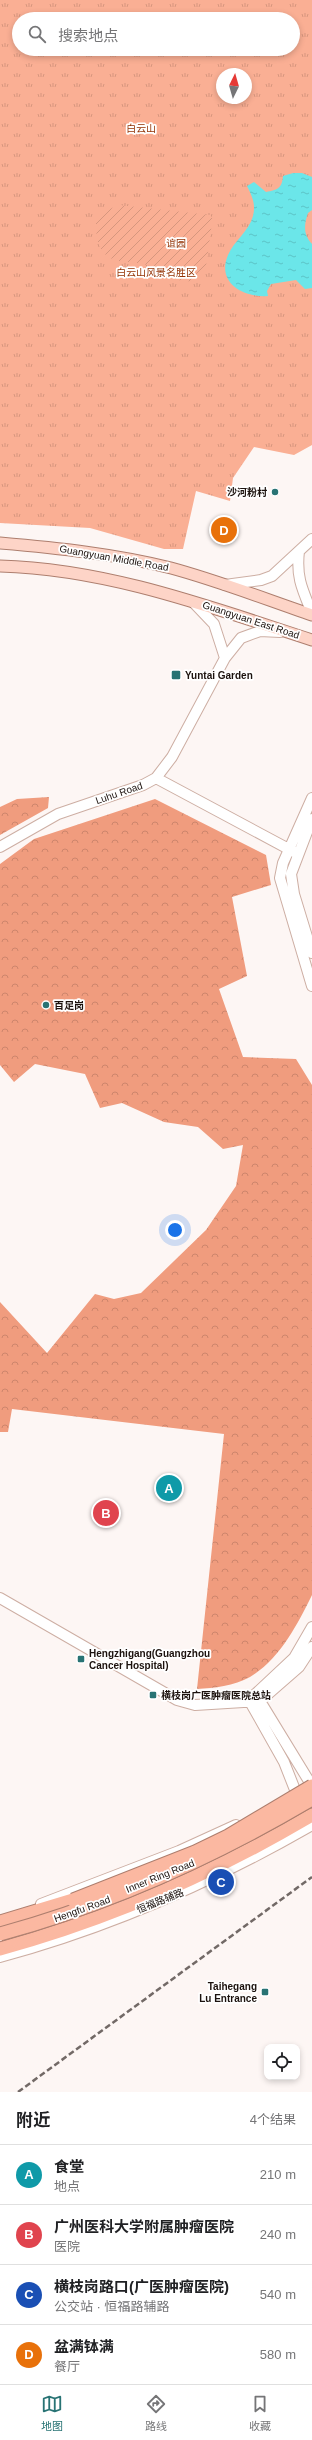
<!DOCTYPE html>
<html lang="zh">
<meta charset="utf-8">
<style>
body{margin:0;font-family:Helvetica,"Noto Sans SC",sans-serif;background:#f6f6f6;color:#202124}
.controls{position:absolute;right:12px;bottom:12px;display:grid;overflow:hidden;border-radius:8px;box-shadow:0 2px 6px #0003}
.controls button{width:36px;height:36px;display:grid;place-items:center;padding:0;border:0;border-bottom:1px solid #e0e0e0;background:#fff;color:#202124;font:20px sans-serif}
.compass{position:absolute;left:216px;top:68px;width:36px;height:36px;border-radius:50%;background:#fff;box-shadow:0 2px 6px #0003;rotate:5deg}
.you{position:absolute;left:175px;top:1230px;width:14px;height:14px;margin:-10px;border:3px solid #fff;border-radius:50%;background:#1a73e8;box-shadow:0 0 0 6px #1a73e833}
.badge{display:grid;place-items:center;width:26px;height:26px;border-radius:50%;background:#287374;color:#fff;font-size:13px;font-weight:700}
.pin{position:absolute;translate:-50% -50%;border:2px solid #fff;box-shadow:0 1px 4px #0006}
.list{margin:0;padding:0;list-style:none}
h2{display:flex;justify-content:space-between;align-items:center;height:52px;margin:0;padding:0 16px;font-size:17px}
h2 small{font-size:13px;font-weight:400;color:#757577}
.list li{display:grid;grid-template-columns:26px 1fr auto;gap:12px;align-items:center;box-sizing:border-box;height:60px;padding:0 16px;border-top:1px solid #e0e0e0}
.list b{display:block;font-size:15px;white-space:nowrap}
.list p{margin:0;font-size:13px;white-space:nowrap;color:#757577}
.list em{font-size:13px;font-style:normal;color:#757577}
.icon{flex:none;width:22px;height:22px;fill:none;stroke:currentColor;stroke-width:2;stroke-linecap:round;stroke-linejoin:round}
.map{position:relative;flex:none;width:312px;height:2092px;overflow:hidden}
.search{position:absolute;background:#fff;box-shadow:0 2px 6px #0003;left:12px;right:12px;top:12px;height:44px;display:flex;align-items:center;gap:10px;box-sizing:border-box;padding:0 14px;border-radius:22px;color:#757577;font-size:15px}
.sheet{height:292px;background:#fff}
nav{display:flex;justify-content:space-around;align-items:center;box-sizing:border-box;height:56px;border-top:1px solid #e0e0e0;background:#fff;font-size:11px;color:#757577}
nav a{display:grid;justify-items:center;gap:2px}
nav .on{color:#287374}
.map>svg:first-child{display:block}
</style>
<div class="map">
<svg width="312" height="2092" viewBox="0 0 312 2092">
<defs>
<pattern id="forest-crowns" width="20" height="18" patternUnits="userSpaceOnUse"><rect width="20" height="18" fill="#f09c7e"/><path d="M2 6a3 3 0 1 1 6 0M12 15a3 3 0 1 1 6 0" fill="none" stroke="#cd856c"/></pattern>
<pattern id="park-tufts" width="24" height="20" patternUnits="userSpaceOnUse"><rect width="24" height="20" fill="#faaf94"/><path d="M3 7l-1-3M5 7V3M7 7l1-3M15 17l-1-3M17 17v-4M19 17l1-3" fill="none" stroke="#d6967e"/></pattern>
<pattern id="garden-furrows" width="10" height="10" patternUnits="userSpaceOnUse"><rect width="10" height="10" fill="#faaf94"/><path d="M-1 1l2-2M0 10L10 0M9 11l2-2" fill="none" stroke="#d6967e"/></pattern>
<pattern id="water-ripples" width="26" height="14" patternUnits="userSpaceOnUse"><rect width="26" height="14" fill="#6be6e9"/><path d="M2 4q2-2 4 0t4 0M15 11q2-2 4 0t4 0" fill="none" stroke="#5cc4c7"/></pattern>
</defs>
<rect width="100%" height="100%" fill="#fdf6f4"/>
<path fill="url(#forest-crowns)" d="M49,797L48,808L0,835V807L17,799Z
M155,799L266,855L271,885L232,897L247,976L219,989L243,1057L296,1059L312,1085V1595C297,1625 280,1659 250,1677C234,1686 214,1688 197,1689L224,1434L12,1409L8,1432H0V1302L47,1353L95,1294L114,1299L141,1293L206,1230L236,1186L243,1145L223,1149L198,1127L164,1122L122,1103L100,1108L85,1074L35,1064L14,1082L0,1065V864L34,839Z"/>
<path fill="url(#park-tufts)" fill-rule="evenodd" d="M0,0H312V445L294,455L254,447L233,478L230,501L196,491L183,549H164L90,528L0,523ZM19,19H293V49H19ZM222,74H246V98H222Z"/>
<path fill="url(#garden-furrows)" d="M119,205L210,215L213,219C210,229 207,272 203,275C198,280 190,282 183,281C169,279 158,268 144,264C131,261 113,264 104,253C96,243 96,232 96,221L105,211Z"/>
<path fill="url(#water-ripples)" d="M293,173H302L312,177V210L308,213C304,225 303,234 312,244V288L305,289L296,280L271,284L267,291L268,296C244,298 216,283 228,255C234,241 249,231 253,216C256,204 252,196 247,186L254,182L266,192C278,190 282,188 283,176Z"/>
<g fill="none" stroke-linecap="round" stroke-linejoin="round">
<defs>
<path id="secondary" d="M299,551C296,577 302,589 312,613
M225,585L261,580L272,576L312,539
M194,603L214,624L225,658
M156,778L298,854
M312,798L283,863L280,878L312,986
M312,819L291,874L294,894L312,953
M0,847L58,814L143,785L156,778L172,757L225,658L241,638L260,631L280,632
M0,1598L165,1693L177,1700L195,1705L260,1701L299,1667L312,1647
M249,1700L284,1762L299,1800
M249,1700L294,1658L312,1627
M260,1701L312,1786
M41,1904L179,1851L236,1825
M0,1957C111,1927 213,1882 312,1825"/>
<path id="primary" d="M0,543C58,548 115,554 171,568C219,581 265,599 312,615
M0,566C108,569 210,607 312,640"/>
<path id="highway" d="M0,1922L73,1900
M0,1949C110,1919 214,1873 312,1815"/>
</defs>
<use href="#secondary" stroke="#cdaea3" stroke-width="12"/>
<use href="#primary" stroke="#ad7e6e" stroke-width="13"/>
<use href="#highway" stroke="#ad7e6e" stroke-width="15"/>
<use href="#secondary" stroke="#fff" stroke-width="10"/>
<use href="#primary" stroke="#fdd4c7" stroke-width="11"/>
<use href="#highway" stroke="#fbb8a1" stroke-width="13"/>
<path stroke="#726966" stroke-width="2.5" stroke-dasharray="6 3" stroke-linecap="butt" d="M18,2092L312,1877"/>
<defs>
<path id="highway-bridge" d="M73,1900L195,1852L228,1836L312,1786
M0,1934C110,1904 214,1857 312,1799"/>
</defs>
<use href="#highway-bridge" stroke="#ad7e6e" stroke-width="15" stroke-linecap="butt"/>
<use href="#highway-bridge" stroke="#fbb8a1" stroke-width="13"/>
</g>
<g fill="#287374" stroke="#fff" stroke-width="1.5">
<circle cx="275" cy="492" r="4"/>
<rect x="171" y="670" width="10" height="10" rx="2"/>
<circle cx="46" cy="1005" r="4"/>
<rect x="77" y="1655" width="8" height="8" rx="2"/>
<rect x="149" y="1691" width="8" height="8" rx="2"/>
<rect x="261" y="1988" width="8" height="8" rx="2"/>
</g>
<g text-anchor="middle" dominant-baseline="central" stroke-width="3.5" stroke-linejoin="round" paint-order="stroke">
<g font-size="10" fill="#933203" stroke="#fff">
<text x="141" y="128">白云山</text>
<text x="176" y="243">谊园</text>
<text x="156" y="272">白云山风景名胜区</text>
</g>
<g font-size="10" font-weight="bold" fill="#1c120e" stroke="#fff" text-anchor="start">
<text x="267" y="492" text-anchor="end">沙河粉村</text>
<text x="185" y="675">Yuntai Garden</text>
<text x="54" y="1005">百足岗</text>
<text x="89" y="1653">Hengzhigang(Guangzhou<tspan x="89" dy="12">Cancer Hospital)</tspan></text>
<text x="161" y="1695">横枝岗广医肿瘤医院总站</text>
<text x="257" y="1986" text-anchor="end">Taihegang<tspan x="257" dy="12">Lu Entrance</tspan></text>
</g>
<g font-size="10" fill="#1c120e" stroke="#fff">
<text transform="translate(114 558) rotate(10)">Guangyuan Middle Road</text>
<text transform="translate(251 620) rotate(18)">Guangyuan East Road</text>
<text transform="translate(119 793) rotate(-19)">Luhu Road</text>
<text transform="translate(160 1876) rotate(-22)">Inner Ring Road</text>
<text transform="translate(160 1901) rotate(-22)">恒福路辅路</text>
<text transform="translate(82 1909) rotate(-20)">Hengfu Road</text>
</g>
</g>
</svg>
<div class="controls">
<button><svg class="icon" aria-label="locate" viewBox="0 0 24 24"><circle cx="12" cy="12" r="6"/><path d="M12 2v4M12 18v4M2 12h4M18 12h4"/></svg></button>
</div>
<svg class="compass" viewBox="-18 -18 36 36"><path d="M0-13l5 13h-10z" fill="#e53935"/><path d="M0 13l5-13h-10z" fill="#757577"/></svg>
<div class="you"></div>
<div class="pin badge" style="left:169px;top:1488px;background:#0f9aa8">A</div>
<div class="pin badge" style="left:106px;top:1513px;background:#e0444e">B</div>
<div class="pin badge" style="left:221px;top:1882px;background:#1a4fb4">C</div>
<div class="pin badge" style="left:224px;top:530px;background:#e8710a">D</div>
<div class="search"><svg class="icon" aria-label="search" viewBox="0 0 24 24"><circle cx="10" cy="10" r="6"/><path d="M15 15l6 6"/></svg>搜索地点</div>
</div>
<section class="sheet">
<h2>附近<small>4个结果</small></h2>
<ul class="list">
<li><span class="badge" style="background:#0f9aa8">A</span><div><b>食堂</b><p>地点</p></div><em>210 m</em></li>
<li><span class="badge" style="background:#e0444e">B</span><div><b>广州医科大学附属肿瘤医院</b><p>医院</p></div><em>240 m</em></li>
<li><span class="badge" style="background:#1a4fb4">C</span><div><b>横枝岗路口(广医肿瘤医院)</b><p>公交站 · 恒福路辅路</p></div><em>540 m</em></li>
<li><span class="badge" style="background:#e8710a">D</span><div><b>盆满钵满</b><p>餐厅</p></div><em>580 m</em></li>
</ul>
</section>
<nav>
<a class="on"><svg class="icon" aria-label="map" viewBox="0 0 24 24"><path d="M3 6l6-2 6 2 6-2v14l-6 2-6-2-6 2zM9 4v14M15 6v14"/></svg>地图</a>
<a><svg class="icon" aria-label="directions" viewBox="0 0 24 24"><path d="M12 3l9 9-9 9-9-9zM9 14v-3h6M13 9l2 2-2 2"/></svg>路线</a>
<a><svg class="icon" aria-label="saved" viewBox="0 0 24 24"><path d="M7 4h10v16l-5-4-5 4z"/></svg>收藏</a>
</nav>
